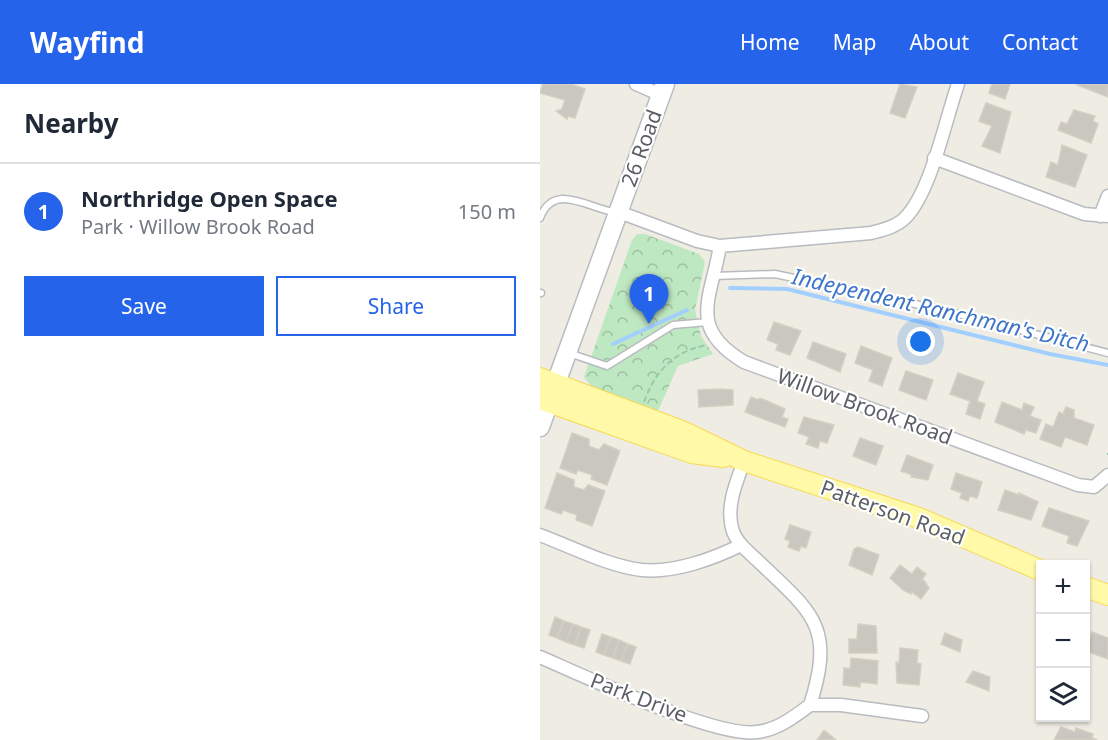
<!DOCTYPE html>
<meta charset="utf-8">
<style>
body{margin:0;font-family:"Noto Sans",sans-serif;background:#f6f6f7;color:#1f2937}
.controls{position:absolute;right:18px;bottom:18px;display:grid;overflow:hidden;border-radius:0px;box-shadow:0 2px 4px #0004}
.controls button{width:54px;height:54px;display:grid;place-items:center;padding:0;border:0;border-bottom:2px solid #e0e1e3;background:#fff;color:#1f2937;font:30px sans-serif}
.you{position:absolute;left:381px;top:258px;width:21px;height:21px;margin:-15px;border:4px solid #fff;border-radius:50%;background:#1a73e8;box-shadow:0 0 0 9px #1a73e833}
.badge{display:grid;place-items:center;width:39px;height:39px;border-radius:50%;background:#2563eb;color:#fff;font-size:20px;font-weight:700}
.pin{position:absolute;translate:-50% -50px;filter:drop-shadow(0 2px 3px #0008)}
.pin::after{content:'';position:absolute;top:32px;width:21px;height:18px;background:inherit;clip-path:polygon(0 0,100% 0,50% 100%)}
.list{margin:0;padding:0;list-style:none}
h2{display:flex;justify-content:space-between;align-items:center;height:78px;margin:0;padding:0 24px;font-size:26px}
h2 small{font-size:20px;font-weight:400;color:#747a83}
.list li{display:grid;grid-template-columns:39px 1fr auto;gap:18px;align-items:center;box-sizing:border-box;height:96px;padding:0 24px;border-top:2px solid #e0e1e3}
.list b{display:block;font-size:22px;white-space:nowrap}
.list p{margin:0;font-size:20px;white-space:nowrap;color:#747a83}
.list em{font-size:20px;font-style:normal;color:#747a83}
.actions{display:flex;gap:12px;padding:18px 24px}
.actions a{flex:1;padding:14px 0;border:2px solid #2563eb;border-radius:0px;text-align:center;font-size:21px;color:#2563eb}
.actions .main{background:#2563eb;color:#fff}
.icon{flex:none;width:33px;height:33px;fill:none;stroke:currentColor;stroke-width:2;stroke-linecap:round;stroke-linejoin:round}
.map{position:relative;flex:none;width:568px;height:656px;overflow:hidden}
header{display:flex;align-items:center;gap:36px;box-sizing:border-box;height:84px;padding:0 30px;background:#2563eb;color:#fff}
header strong{font-size:28px}
nav{display:flex;gap:33px;margin-inline-start:auto;font-size:21px}
main{display:flex}
aside{flex:1;background:#fff}
.map>svg:first-child{display:block}
</style>
<header>
<strong>Wayfind</strong>
<nav><a>Home</a><a>Map</a><a>About</a><a>Contact</a></nav>
</header>
<main>
<aside>
<h2>Nearby<small></small></h2>
<ul class="list">
<li><span class="badge">1</span><div><b>Northridge Open Space</b><p>Park · Willow Brook Road</p></div><em>150 m</em></li>
</ul>
<div class="actions"><a class="main">Save</a><a>Share</a></div>
</aside>
<div class="map">
<svg width="568" height="656" viewBox="0 0 568 656">
<defs>
<pattern id="park-crowns" width="20" height="18" patternUnits="userSpaceOnUse" patternTransform="scale(1.5)"><rect width="20" height="18" fill="#bee8c2"/><path d="M2 6a3 3 0 1 1 6 0M12 15a3 3 0 1 1 6 0" fill="none" stroke="#9dbfa1"/></pattern>
</defs>
<rect width="100%" height="100%" fill="#efede3"/>
<path fill="url(#park-crowns)" d="M97,150H105L159,170L165,178L155,226L161,252L173,270L138,282L118,327L52,303L44,293L92,156Z"/>
<g fill="none" stroke-linecap="round" stroke-linejoin="round">
<path stroke="#a3cfff" stroke-width="4" d="M190,204L247,205L510,270L568,281
M73,260L147,226"/>
</g>
<path fill="#cac7c0" stroke="#d4d0c1" stroke-width="1.5" d="M3,0H31L45,5L35,34L28,32L27,35L16,27L22,25L25,16L0,9Z
M360,0L377,3L365,34L350,29Z
M452,0H470L465,15L449,9Z
M568,0V13L537,1V0Z
M446,19L471,28L460,69L442,62L452,42L439,37Z
M534,26L555,32L553,37L558,40L551,59L518,46L521,38L527,40Z
M522,61L547,71L535,103L506,93L511,78L518,81Z
M234,238L261,247L250,271L236,266L238,260L227,256Z
M273,258L306,270L300,288L267,274Z
M321,262L352,274L342,302L329,297L333,286L315,279Z
M366,287L393,296L386,316L359,306Z
M418,289L444,298L437,317L445,320L440,335L426,330L430,317L410,310Z
M180,305L193,306V321L159,323L158,306Z
M211,313L219,316L220,314L245,325L242,333L248,335L245,343L205,328Z
M462,318L482,326L484,319L494,323L490,332L501,336L496,349L486,346L484,350L455,338Z
M526,323L534,326V334L554,341L547,361L525,353L521,363L500,355L506,340L513,343L519,328L523,330Z
M264,333L294,341L287,359L280,357L278,364L266,360L269,353L258,349Z
M32,349L49,355V362L59,366L64,360L80,367L67,401L51,395L52,391L38,386L36,390L20,384Z
M320,354L343,362L336,381L313,372Z
M367,371L393,381L388,396L371,393L372,391L361,387Z
M17,389L34,396V403L44,406L48,401L65,407L52,442L36,436L37,431L23,426L21,430L5,424Z
M416,389L442,398L437,414L430,412L428,417L420,414L422,409L411,405Z
M465,406L479,411V409L498,418L491,436L458,426Z
M509,424L549,437L537,462L527,459L529,452L502,442Z
M250,441L271,448L266,464L261,462L259,467L248,463L250,457L245,455Z
M318,463L339,471L332,491L309,481L314,465Z
M360,481L372,490L377,483L386,490L381,497L383,495L389,504L381,515L372,508L371,510L363,506L350,494Z
M15,533L24,537L17,554L9,551Z
M24,537L33,540L26,558L17,554Z
M33,540L41,543L35,561L26,558Z
M318,540L336,542L337,569H309V555H317Z
M41,543L50,546L44,564L35,561Z
M552,548L568,554V575L546,567Z
M405,549L422,556L420,568L401,560Z
M62,550L71,553L64,571L56,568Z
M71,553L79,556L73,574L64,571Z
M79,556L88,560L81,577L73,574Z
M88,560L96,563L90,580L81,577Z
M360,564L378,566L377,579L381,580L379,601L357,599L356,578L359,579Z
M311,574L338,577L337,600L320,598V603L303,601L304,584L310,585Z
M433,587L450,593L449,607L426,598Z
M521,643L535,648L536,644L553,650L552,654L557,656H514Z
M284,646L296,656H277Z"/>
<g fill="none" stroke-linecap="round" stroke-linejoin="round">
<defs>
<path id="lane" d="M0,134C14,97 49,125 75,128
M174,192L235,190L403,226L568,269
M0,209H1
M29,269L67,282L133,241L168,238"/>
<path id="street" d="M96,0L121,11
M394,74L544,130L568,132
M79,128L157,157L180,162L331,149C342,146 356,143 365,134C391,108 405,37 418,0
M560,132L568,112
M180,162C171,215 147,244 204,278L538,401L554,403L568,391
M0,451C32,463 68,482 102,486C134,489 173,475 201,461
M0,573C44,592 176,654 217,648C237,646 254,633 270,621C296,541 271,528 217,476C207,467 195,457 192,444C186,421 197,397 204,377
M270,621H301L382,632"/>
<path id="secondary" d="M0,343L125,0"/>
<path id="primary" d="M0,294L142,347L204,377L379,434L500,486
M0,315L152,369L183,373
M546,503L568,511"/>
</defs>
<use href="#lane" stroke="#b8bbc0" stroke-width="9"/>
<use href="#street" stroke="#b8bbc0" stroke-width="15"/>
<use href="#secondary" stroke="#b9bcc2" stroke-width="21"/>
<use href="#primary" stroke="#f8d953" stroke-width="22"/>
<path stroke="#97c9aa" stroke-width="2" stroke-dasharray="6 3" stroke-linecap="butt" d="M104,318C115,287 134,267 167,261
M567,370H568"/>
<use href="#lane" stroke="#fff" stroke-width="6"/>
<use href="#street" stroke="#fff" stroke-width="12"/>
<use href="#secondary" stroke="#fff" stroke-width="18"/>
<use href="#primary" stroke="#fff9a8" stroke-width="20"/>
</g>
<g text-anchor="middle" dominant-baseline="central" stroke-width="4.5" stroke-linejoin="round" paint-order="stroke">
<g font-size="21" fill="#5b5f65" stroke="#fff">
<text transform="translate(101 64) rotate(-70)">26 Road</text>
<text transform="translate(325 322) rotate(20)">Willow Brook Road</text>
<text transform="translate(353 428) rotate(20)">Patterson Road</text>
<text transform="translate(99 613) rotate(21)">Park Drive</text>
</g>
<g font-size="22" font-style="italic" fill="#3f76c9" stroke="#fff">
<text transform="translate(401 225) rotate(13)">Independent Ranchman's Ditch</text>
</g>
</g>
</svg>
<div class="controls">
<button>+</button>
<button>−</button>
<button><svg class="icon" aria-label="layers" viewBox="0 0 24 24"><path d="M12 4l9 5-9 5-9-5zM3 14l9 5 9-5"/></svg></button>
</div>
<div class="you"></div>
<div class="pin badge" style="left:109px;top:240px">1</div>
</div>
</main>
